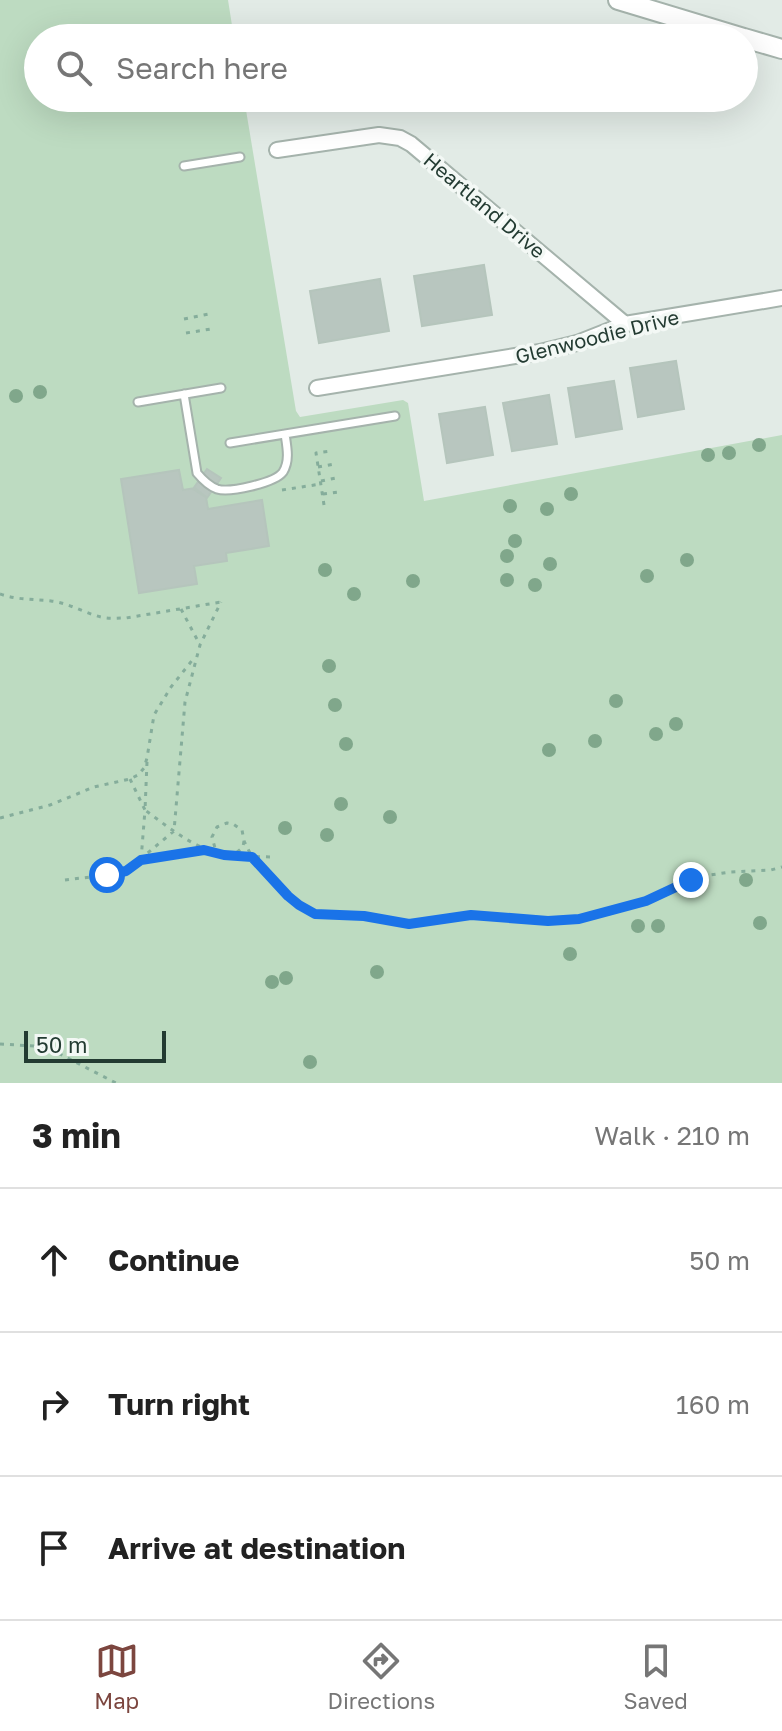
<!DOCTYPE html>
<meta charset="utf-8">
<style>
body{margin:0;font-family:"Golos Text",sans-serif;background:#f6f6f6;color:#222}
.scale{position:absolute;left:24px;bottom:20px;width:142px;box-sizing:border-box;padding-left:8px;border:4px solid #233b32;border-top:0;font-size:22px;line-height:28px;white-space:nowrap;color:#233b32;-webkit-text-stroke:6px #f3f8f5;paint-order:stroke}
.stop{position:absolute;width:24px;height:24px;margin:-18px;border:6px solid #1a73e8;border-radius:50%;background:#fff}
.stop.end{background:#1a73e8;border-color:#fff;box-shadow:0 2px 8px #0008}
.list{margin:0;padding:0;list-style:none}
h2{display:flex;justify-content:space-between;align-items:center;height:104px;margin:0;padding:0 32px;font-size:34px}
h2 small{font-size:26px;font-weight:400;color:#767676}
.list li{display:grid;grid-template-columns:52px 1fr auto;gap:24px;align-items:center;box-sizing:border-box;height:144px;padding:0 32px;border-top:2px solid #e0e0e0}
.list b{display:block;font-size:30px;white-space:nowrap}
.list em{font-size:26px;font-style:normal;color:#767676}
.icon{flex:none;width:44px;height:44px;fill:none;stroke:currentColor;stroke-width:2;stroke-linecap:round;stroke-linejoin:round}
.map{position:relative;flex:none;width:782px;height:1083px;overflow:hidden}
.search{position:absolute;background:#fff;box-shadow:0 8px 32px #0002;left:24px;right:24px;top:24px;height:88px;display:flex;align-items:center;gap:20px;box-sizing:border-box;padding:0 28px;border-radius:44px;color:#767676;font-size:30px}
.sheet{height:536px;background:#fff}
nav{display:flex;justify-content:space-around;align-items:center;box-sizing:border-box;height:112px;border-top:2px solid #e0e0e0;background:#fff;font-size:22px;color:#767676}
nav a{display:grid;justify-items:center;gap:4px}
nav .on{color:#7c463f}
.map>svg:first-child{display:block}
</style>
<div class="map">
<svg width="782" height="1083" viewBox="0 0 782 1083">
<rect width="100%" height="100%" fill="#e2ebe6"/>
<path fill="#bddbc1" d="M0,0H228L234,38H38V98H244L296,411L300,417L403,400L408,403L424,501L782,435V1083H0Z"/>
<path fill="#b8c6bf" stroke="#b5c5bc" stroke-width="2" d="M484,265L492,315L422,326L414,276Z
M380,279L389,331L319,343L310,291Z
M676,361L684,409L638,417L630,368Z
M614,381L622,429L576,437L568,388Z
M549,395L557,444L512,451L503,403Z
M485,407L493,455L447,463L439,414Z
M207,469L221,478L207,498L193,489Z
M179,470L183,490L195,488L206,497L208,509L262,500L269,546L226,553L227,561L194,566L197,584L139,593L121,479Z"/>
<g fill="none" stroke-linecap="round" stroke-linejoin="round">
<defs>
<path id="service" d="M184,166L240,157
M184,394L197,473C202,479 209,486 217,489C229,493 275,483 283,472C290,461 287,447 285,434
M138,402L221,388
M230,443L395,416"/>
<path id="minor" d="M277,150L379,135L400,138L411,144L625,324
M317,388L540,352L577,343L625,324L782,298"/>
<path id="tertiary" d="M618,0L744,38
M744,38L782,49"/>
</defs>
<use href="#service" stroke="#a5b3ac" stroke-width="11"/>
<use href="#minor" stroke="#a5b3ac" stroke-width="18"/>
<use href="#tertiary" stroke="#a5b3ac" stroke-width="22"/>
<path stroke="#85ad9b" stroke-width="3" stroke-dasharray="4 6" stroke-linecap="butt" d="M184,319L209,314
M186,333L211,329
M318,467L334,464
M321,481L336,478
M282,490L321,484
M323,494L338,492
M324,505L316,453L332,451
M0,594C17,600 34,599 51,601C69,603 84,613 101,617C109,619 118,618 126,618L221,602
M181,609L200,645
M147,762L145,810C168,827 191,846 220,854
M130,779L145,810L141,860L204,850
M0,818L50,805L94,787L130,779L138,775L144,768L147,758L154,715L171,687L194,658
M244,841L243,847L235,854L224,855L215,848L212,837L217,827L227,823L233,824L242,830L244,841L252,857L288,896L307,910L315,914L364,916L409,924L471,915L548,921L579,919L646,901L704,876L730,872L771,870L782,867
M236,856L271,857
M65,880L107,875L126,871L174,831L185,702L200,645L221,602
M0,1044L34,1046L56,1052L116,1083"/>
<use href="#service" stroke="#fff" stroke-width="7"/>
<use href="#minor" stroke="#fff" stroke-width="14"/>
<use href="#tertiary" stroke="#fff" stroke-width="18"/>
</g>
<g fill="#80a78b">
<circle cx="40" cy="392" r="7"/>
<circle cx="16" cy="396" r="7"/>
<circle cx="759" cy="445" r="7"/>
<circle cx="729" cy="453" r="7"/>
<circle cx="708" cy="455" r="7"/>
<circle cx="571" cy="494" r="7"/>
<circle cx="510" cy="506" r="7"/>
<circle cx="547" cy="509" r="7"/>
<circle cx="515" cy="541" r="7"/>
<circle cx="507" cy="556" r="7"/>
<circle cx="687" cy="560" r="7"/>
<circle cx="550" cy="564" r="7"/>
<circle cx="325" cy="570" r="7"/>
<circle cx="647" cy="576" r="7"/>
<circle cx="507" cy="580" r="7"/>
<circle cx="413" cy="581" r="7"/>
<circle cx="535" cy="585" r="7"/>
<circle cx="354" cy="594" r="7"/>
<circle cx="329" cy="666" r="7"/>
<circle cx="616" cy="701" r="7"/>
<circle cx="335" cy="705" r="7"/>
<circle cx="676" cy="724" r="7"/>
<circle cx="656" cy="734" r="7"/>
<circle cx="595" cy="741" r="7"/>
<circle cx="346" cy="744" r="7"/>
<circle cx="549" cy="750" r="7"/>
<circle cx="341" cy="804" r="7"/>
<circle cx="390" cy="817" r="7"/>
<circle cx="285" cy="828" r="7"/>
<circle cx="327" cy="835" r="7"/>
<circle cx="746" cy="880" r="7"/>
<circle cx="760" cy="923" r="7"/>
<circle cx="638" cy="926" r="7"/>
<circle cx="658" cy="926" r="7"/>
<circle cx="570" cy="954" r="7"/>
<circle cx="377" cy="972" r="7"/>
<circle cx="286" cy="978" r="7"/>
<circle cx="272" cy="982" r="7"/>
<circle cx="310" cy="1062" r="7"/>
</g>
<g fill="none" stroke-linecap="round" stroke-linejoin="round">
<path stroke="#1a73e8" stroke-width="10" d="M107,875L126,871L141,860L204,850L224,855L252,857L288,896L299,905L315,914L364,916L409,924L471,915L548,921L579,919L646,901L691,880"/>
</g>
<g text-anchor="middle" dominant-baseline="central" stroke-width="7" stroke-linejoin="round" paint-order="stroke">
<g font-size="20" fill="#233b32" stroke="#f3f8f5">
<text transform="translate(485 205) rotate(40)">Heartland Drive</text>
<text transform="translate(597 336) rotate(-14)">Glenwoodie Drive</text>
</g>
</g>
</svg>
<div class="scale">50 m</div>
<div class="stop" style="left:107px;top:875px"></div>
<div class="stop end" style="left:691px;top:880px"></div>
<div class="search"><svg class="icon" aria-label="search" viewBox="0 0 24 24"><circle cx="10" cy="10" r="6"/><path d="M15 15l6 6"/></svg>Search here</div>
</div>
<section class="sheet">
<h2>3 min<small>Walk · 210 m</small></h2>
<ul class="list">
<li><svg class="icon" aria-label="ahead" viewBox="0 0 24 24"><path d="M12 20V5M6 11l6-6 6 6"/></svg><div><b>Continue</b></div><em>50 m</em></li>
<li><svg class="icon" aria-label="right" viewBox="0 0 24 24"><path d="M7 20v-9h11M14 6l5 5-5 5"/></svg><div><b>Turn right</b></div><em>160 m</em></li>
<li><svg class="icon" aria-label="arrive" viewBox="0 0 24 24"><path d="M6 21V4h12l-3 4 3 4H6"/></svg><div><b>Arrive at destination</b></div></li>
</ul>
</section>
<nav>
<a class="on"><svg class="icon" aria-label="map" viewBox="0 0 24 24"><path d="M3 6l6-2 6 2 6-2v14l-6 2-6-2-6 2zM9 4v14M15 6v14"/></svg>Map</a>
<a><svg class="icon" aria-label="directions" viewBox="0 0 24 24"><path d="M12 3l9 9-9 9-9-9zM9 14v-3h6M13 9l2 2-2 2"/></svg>Directions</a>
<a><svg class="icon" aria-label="saved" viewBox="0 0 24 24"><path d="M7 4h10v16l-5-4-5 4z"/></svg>Saved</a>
</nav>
